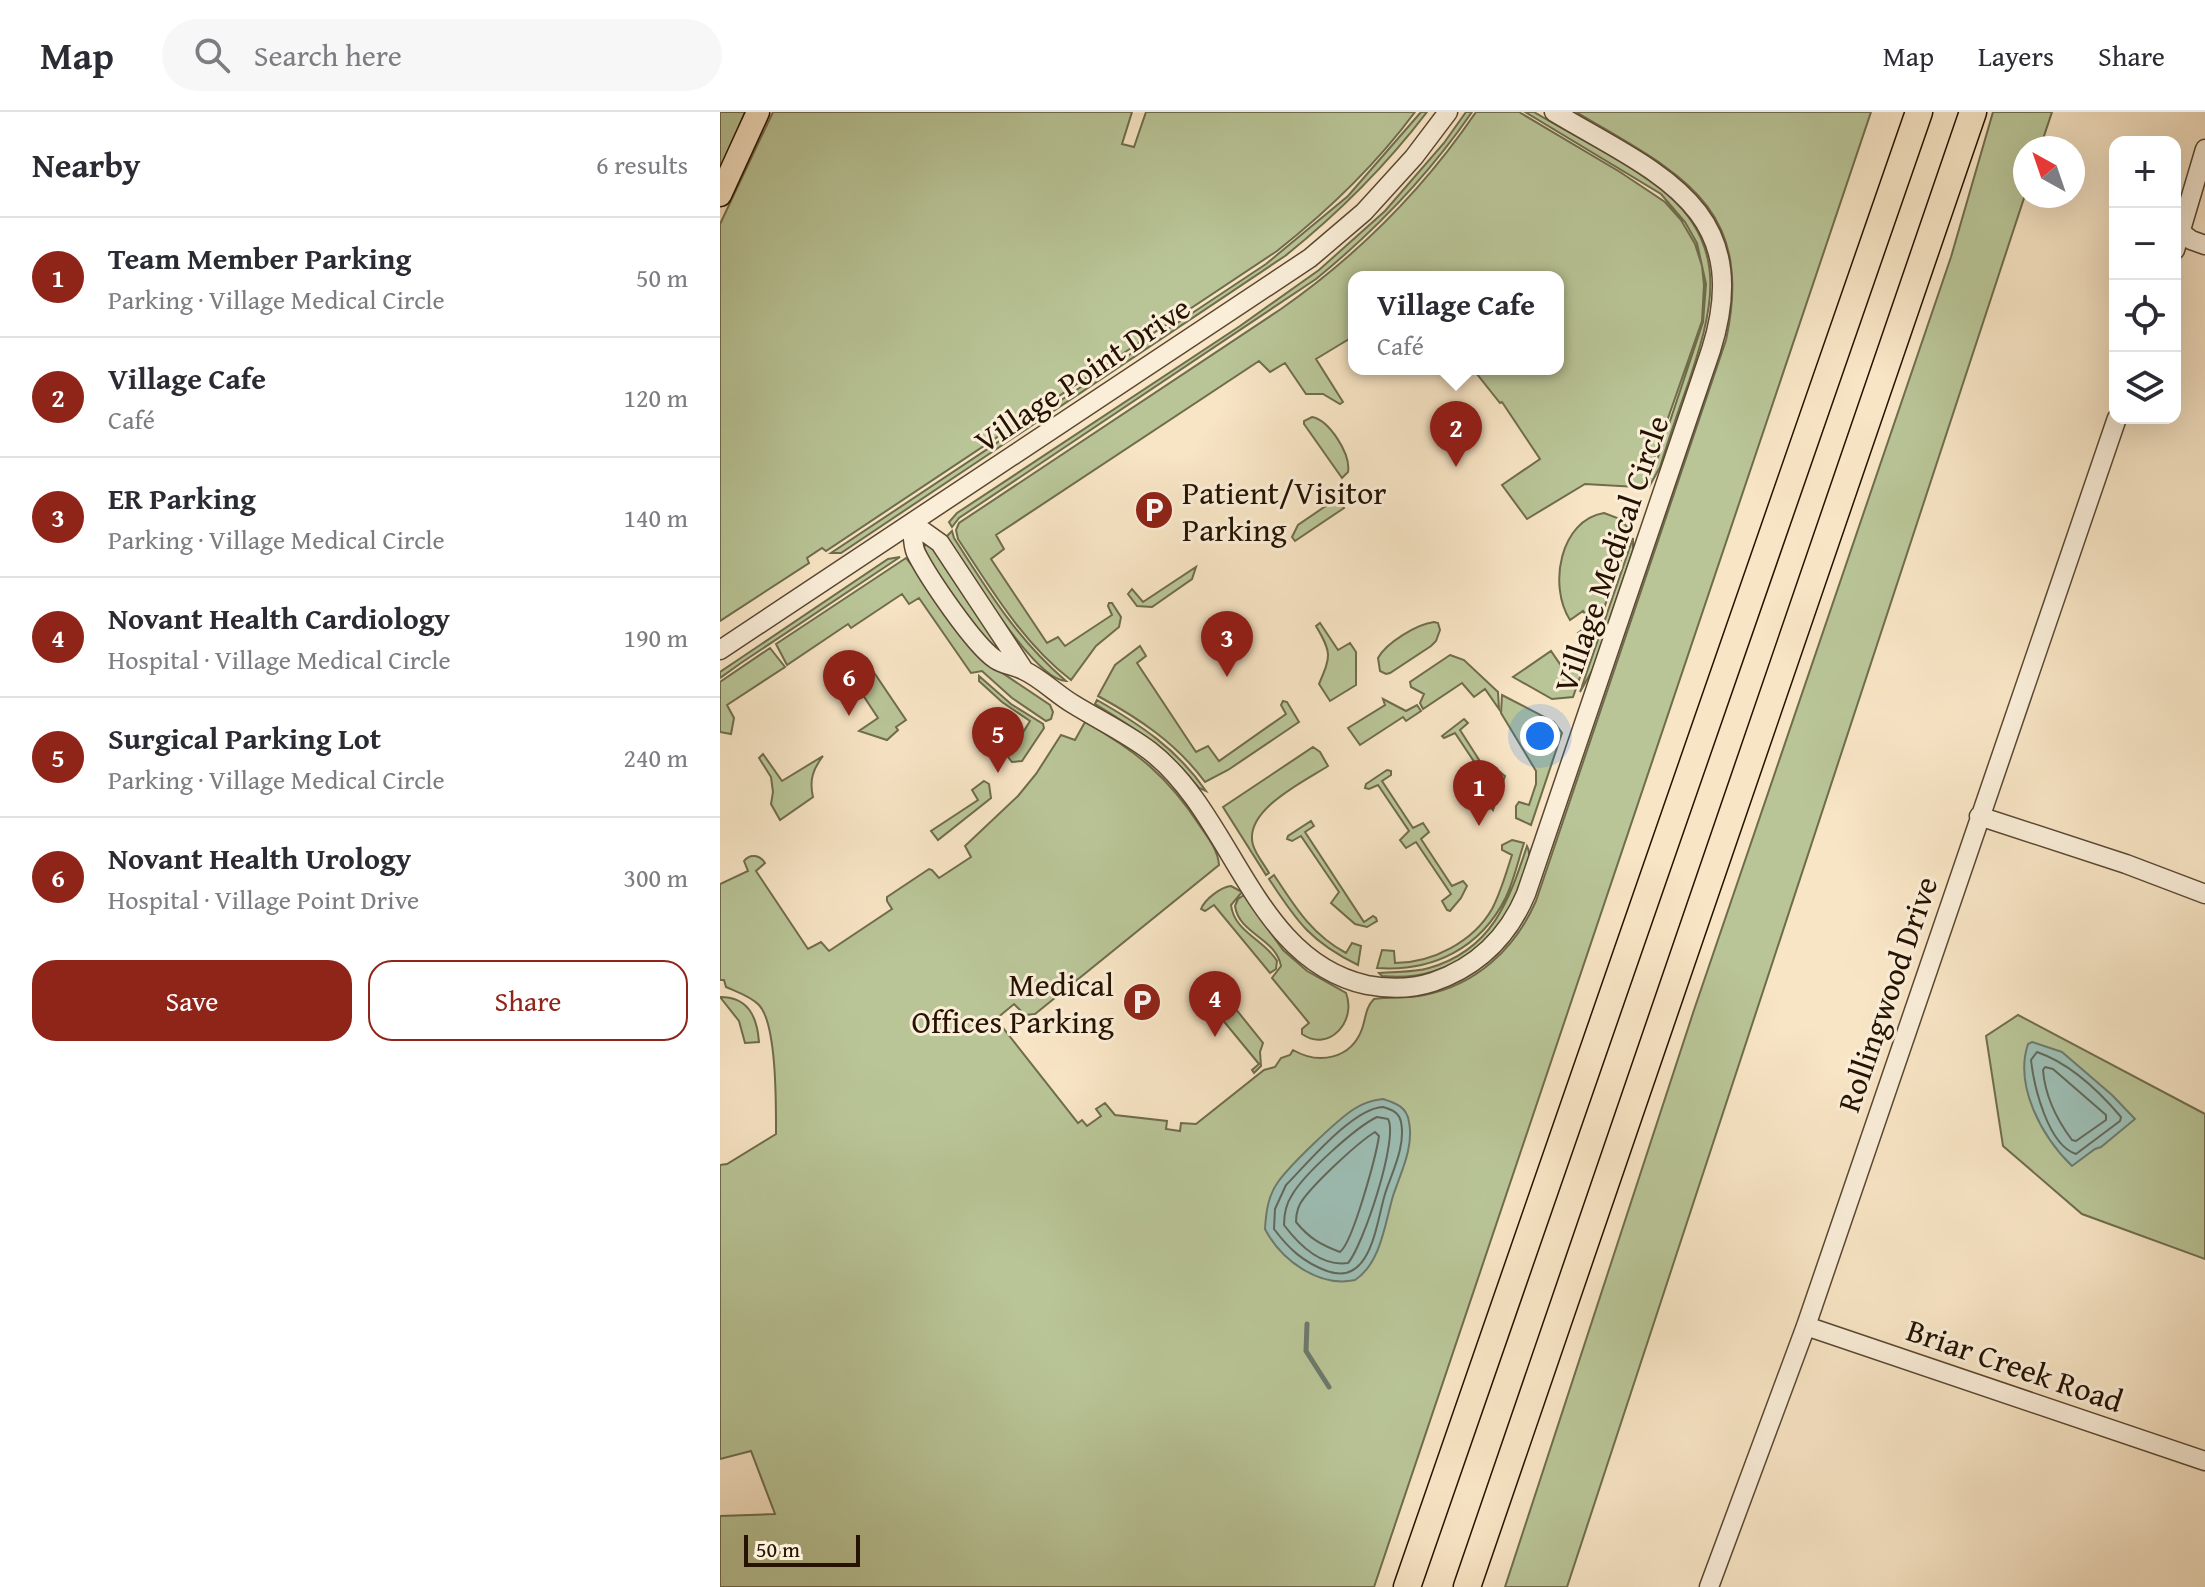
<!DOCTYPE html>
<meta charset="utf-8">
<style>
body{margin:0;font-family:"Gentium Book Plus",serif;background:#f7f7f7;color:#2b2b33}
.controls{position:absolute;right:24px;top:24px;display:grid;overflow:hidden;border-radius:16px;box-shadow:0 8px 32px #0002}
.controls button{width:72px;height:72px;display:grid;place-items:center;padding:0;border:0;border-bottom:2px solid #e1e1e2;background:#fff;color:#2b2b33;font:40px sans-serif}
.compass{position:absolute;left:1293px;top:24px;width:72px;height:72px;border-radius:50%;background:#fff;box-shadow:0 8px 32px #0002;rotate:320deg}
.scale{position:absolute;left:24px;bottom:20px;width:116px;box-sizing:border-box;padding-left:8px;border:4px solid #251200;border-top:0;font-size:22px;line-height:28px;white-space:nowrap;color:#251200;-webkit-text-stroke:6px #faeed9;paint-order:stroke}
.you{position:absolute;left:820px;top:624px;width:28px;height:28px;margin:-20px;border:6px solid #fff;border-radius:50%;background:#1a73e8;box-shadow:0 0 0 12px #1a73e833}
.badge{display:grid;place-items:center;width:52px;height:52px;border-radius:50%;background:#8f2418;color:#fff;font-size:26px;font-weight:700}
.pin{position:absolute;translate:-50% -66px;filter:drop-shadow(0 2px 4px #0008)}
.pin::after{content:'';position:absolute;top:42px;width:28px;height:24px;background:inherit;clip-path:polygon(0 0,100% 0,50% 100%)}
.popup{position:absolute;left:628px;top:159px;width:216px;height:104px;box-sizing:border-box;display:grid;place-content:center;border-radius:16px;background:#fff;filter:drop-shadow(0 2px 6px #0005);font-size:26px;white-space:nowrap;color:#7c7c81}
.popup b{font-size:30px;color:#2b2b33}
.popup::after{content:'';position:absolute;left:50%;top:100%;margin-left:-16px;border:16px solid transparent;border-top-color:#fff}
.list{margin:0;padding:0;list-style:none}
h2{display:flex;justify-content:space-between;align-items:center;height:104px;margin:0;padding:0 32px;font-size:34px}
h2 small{font-size:26px;font-weight:400;color:#7c7c81}
.list li{display:grid;grid-template-columns:52px 1fr auto;gap:24px;align-items:center;box-sizing:border-box;height:120px;padding:0 32px;border-top:2px solid #e1e1e2}
.list b{display:block;font-size:30px;white-space:nowrap}
.list p{margin:0;font-size:26px;white-space:nowrap;color:#7c7c81}
.list em{font-size:26px;font-style:normal;color:#7c7c81}
.actions{display:flex;gap:16px;padding:24px 32px}
.actions a{flex:1;padding:18px 0;border:2px solid #8f2418;border-radius:24px;text-align:center;font-size:28px;color:#8f2418}
.actions .main{background:#8f2418;color:#fff}
.icon{flex:none;width:44px;height:44px;fill:none;stroke:currentColor;stroke-width:2;stroke-linecap:round;stroke-linejoin:round}
.map{position:relative;flex:none;width:1485px;height:1475px;overflow:hidden}
header{display:flex;align-items:center;gap:48px;box-sizing:border-box;height:112px;padding:0 40px;background:#fff;border-bottom:2px solid #e1e1e2}
header strong{font-size:38px}
nav{display:flex;gap:44px;margin-inline-start:auto;font-size:28px}
.search{width:560px;height:72px;background:#f7f7f7;display:flex;align-items:center;gap:20px;box-sizing:border-box;padding:0 28px;border-radius:44px;color:#7c7c81;font-size:30px}
main{display:flex}
aside{flex:1;background:#fff}
.map>svg:first-child{display:block}
</style>
<header>
<strong>Map</strong>
<div class="search"><svg class="icon" aria-label="search" viewBox="0 0 24 24"><circle cx="10" cy="10" r="6"/><path d="M15 15l6 6"/></svg>Search here</div>
<nav><a>Map</a><a>Layers</a><a>Share</a></nav>
</header>
<main>
<aside>
<h2>Nearby<small>6 results</small></h2>
<ul class="list">
<li><span class="badge">1</span><div><b>Team Member Parking</b><p>Parking · Village Medical Circle</p></div><em>50 m</em></li>
<li><span class="badge">2</span><div><b>Village Cafe</b><p>Café</p></div><em>120 m</em></li>
<li><span class="badge">3</span><div><b>ER Parking</b><p>Parking · Village Medical Circle</p></div><em>140 m</em></li>
<li><span class="badge">4</span><div><b>Novant Health Cardiology</b><p>Hospital · Village Medical Circle</p></div><em>190 m</em></li>
<li><span class="badge">5</span><div><b>Surgical Parking Lot</b><p>Parking · Village Medical Circle</p></div><em>240 m</em></li>
<li><span class="badge">6</span><div><b>Novant Health Urology</b><p>Hospital · Village Point Drive</p></div><em>300 m</em></li>
</ul>
<div class="actions"><a class="main">Save</a><a>Share</a></div>
</aside>
<div class="map">
<svg width="1485" height="1475" viewBox="0 0 1485 1475">
<rect width="100%" height="100%" fill="#f8e5c5"/>
<filter id="stains"><feTurbulence type="fractalNoise" baseFrequency=".0025" numOctaves="4"/><feColorMatrix values="0 0 0 0 .2 0 0 0 0 .09 0 0 0 0 .02 0 0 0 .5 -.17"/></filter>
<radialGradient id="worn" r=".72"><stop offset=".6" stop-color="#630" stop-opacity="0"/><stop offset="1" stop-color="#630" stop-opacity=".3"/></radialGradient>
<path fill="#b9c597" stroke="#6f6c4c" stroke-width="2" d="M0,0H25L0,62Z
M53,0H412L402,32L414,35L426,0H695C655,54 609,98 557,139L106,439L102,436L87,446L89,451L0,509V112Z
M701,0H707C665,55 619,101 565,144L121,441H111L546,152L628,84Z
M746,0H752C708,64 656,118 596,167L239,406L232,415L229,410L237,401L520,214L599,158L665,99L724,31Z
M756,0H799L900,60L945,90L961,108L975,132L982,154L984,173L982,209L926,369L917,375L865,372L807,407L782,373L820,347L782,290L780,291L753,257H838V165H634V224L596,247L623,290L620,292L603,282H586L565,251L550,260L539,249L276,423L284,437L271,447L327,531L338,525L345,534L392,503L388,494L389,491H392L401,505L399,515L376,534L351,568C302,530 272,478 238,427L236,418L239,411L561,197C638,143 703,78 756,0Z
M805,0H814C855,25 913,53 948,83C1011,138 991,202 969,269C959,297 949,326 940,355L929,375L925,373L932,363L983,210L986,172L977,131L965,110L941,82Z
M856,0H1151L654,1475H0V1404L55,1402L31,1339L0,1347V1053L7,1052L56,1022C56,994 57,912 39,893C30,884 17,880 6,875L4,868H0V772L28,759L24,749C30,741 40,743 45,751L36,759L88,837L101,830L109,839L172,797L167,789V785L209,757L212,758L219,766L251,745L245,734L298,684L316,662L341,623L355,628L365,610C416,639 448,664 480,714C488,726 498,738 499,753L315,902L305,903L294,892L276,907L358,1011L362,1008L367,1014L381,1004L376,997L385,991L395,1003L447,1009L446,1017L460,1019L461,1011L476,1012L544,958L555,955L561,946L570,943L573,938C599,953 631,947 642,917C646,906 645,896 654,887C670,884 687,887 704,883C756,873 795,837 816,789L1006,228C1036,91 956,60 856,0Z
M1273,0H1332L1320,36H1305V83L847,1475H785L974,898L1231,145Z
M592,305C609,308 631,342 628,360L622,366L584,312V309Z
M613,389H619L624,396L575,429L572,425L578,413Z
M884,401L900,407L911,419L853,585L832,587L793,565L831,539L840,552L867,534L858,521L871,511L863,499L850,508C828,474 840,408 884,401Z
M232,419L234,426C269,480 296,526 346,569C314,569 247,454 228,427L227,424Z
M913,426V438L873,557L860,580Z
M205,433H210L283,542C248,519 226,473 203,439Z
M180,445L21,551L0,566V560L168,447Z
M186,446L269,552L330,593L333,600L331,607L326,609L292,586L262,559L251,561L199,486L189,492L182,482L131,516L128,512L67,553L56,532Z
M476,455L472,467L432,495L417,494L408,482L412,477L423,490Z
M714,510L718,511L720,518L716,529L711,534L670,561L666,562L660,559L658,546C666,531 697,512 714,510Z
M600,511L618,538L630,531L636,540V573L610,589L599,572C611,544 612,541 596,514Z
M420,534L426,544L417,551L476,640L488,634L499,649L566,602L561,593L563,589L567,590L579,610L508,658L485,670C456,631 420,607 378,584L395,553Z
M50,536L65,555L7,593L14,606L11,622L0,620V570Z
M730,543L744,548L778,580L779,597L765,577L754,585L742,571L703,597L700,591L704,582L691,575L690,570Z
M153,559L186,608L176,615L178,618L167,628L139,619L158,606L135,571Z
M259,564L291,592L323,612L324,616L302,649L292,650L288,645L310,609L282,590L259,569Z
M782,583L834,610L842,621L811,713L796,706V694L799,690L809,693L816,672V659L781,601Z
M663,587L686,599L697,593L701,599L686,609L683,605L640,633L628,616L665,593Z
M377,588C421,613 457,637 486,679L479,676C446,635 419,619 375,592Z
M744,607L748,611L740,618L770,665L780,660L785,664L773,698L764,687L773,678L735,621L724,626L722,624Z
M593,635L600,640L608,654C585,669 523,698 533,733C536,743 544,752 549,761L546,763L503,695Z
M43,642L62,669L103,644C93,657 89,668 93,685L60,708L51,692L53,680L51,665L39,646Z
M667,658L671,659V663L662,669L693,716L703,711L709,720L701,727L732,774L743,769L747,774L741,786L730,799L727,798L722,789L731,782L696,730L686,736L680,728L689,719L658,673L649,677L645,676L646,672Z
M264,669L269,672L271,686L218,728L211,719L258,688L252,678Z
M591,709L594,714L585,720L644,810L653,804L656,806L657,809L647,815L635,812L611,791L619,780L581,724L572,729L567,727L568,724Z
M792,728L804,731C798,749 794,768 786,785C761,836 713,860 657,856L662,838L674,839L675,851C712,851 753,830 772,797C781,780 786,761 792,743L782,738V733Z
M807,734C813,744 805,759 801,769C780,830 727,871 662,864L659,861C676,859 692,861 709,856C772,838 789,789 807,734Z
M554,763C575,795 592,823 626,841L632,831L641,834L638,853C591,830 577,810 549,767Z
M511,774L522,780L511,793C514,820 545,828 557,849L556,857L550,861L494,793L485,799L481,797C485,787 501,775 511,774Z
M524,783L563,838L587,859L626,881C637,909 609,941 582,922V917L589,911L552,866L561,854C556,826 519,822 515,794L518,787Z
M0,885C28,885 37,904 39,930L25,931L19,909Z
M515,896L543,931L540,940L541,954L534,961L532,958L539,952L501,906Z
M1298,903L1485,1002V1147L1362,1102L1283,1034L1266,924Z"/>
<path fill="#9dbfb6" stroke="#6d7a6d" stroke-width="2" d="M1312,930L1342,940L1392,983L1415,1007L1381,1035L1375,1037L1352,1054C1322,1025 1294,974 1308,932Z
M663,987C676,991 687,995 689,1010C694,1035 681,1060 673,1084C665,1111 661,1151 635,1168C599,1176 561,1148 545,1117C546,1100 548,1084 558,1070C570,1053 617,1008 634,997C643,991 653,988 663,987Z"/>
<g fill="none" stroke-linecap="round" stroke-linejoin="round">
<path stroke="#61685b" stroke-width="2" d="M1317,940C1349,951 1379,979 1401,1005L1400,1009L1356,1042C1328,1033 1314,975 1311,948Z
M1325,955L1333,957L1386,1003V1008L1356,1029L1352,1028C1337,1008 1325,983 1323,958Z
M663,995C672,998 679,1000 681,1010C686,1034 672,1060 665,1082C656,1112 651,1175 607,1159C583,1150 569,1137 554,1117L555,1097L566,1073C587,1052 633,996 663,995Z
M657,1005L668,1007C679,1026 643,1134 628,1151C601,1155 579,1133 564,1113C564,1102 566,1092 572,1083C584,1062 636,1015 657,1005Z
M655,1020L659,1024C656,1044 633,1130 620,1140C601,1133 589,1126 576,1110C576,1102 578,1093 584,1086C597,1069 637,1031 655,1020Z"/>
<path stroke="#6d7a6d" stroke-width="5" d="M587,1212L586,1239L609,1275"/>
<defs>
<path id="minor" d="M1461,120L1471,128L1485,133
M1455,138L1485,37
M192,411C193,421 192,432 196,441C208,465 254,533 275,547C283,553 294,553 303,558C321,566 336,582 353,592C379,608 406,621 430,639C514,704 533,848 647,873C668,877 692,877 713,870C757,855 788,825 806,782L991,238C1036,95 936,61 834,0
M192,411L220,431L304,558
M0,538L590,146L644,100L694,45L728,0
M1259,704L1406,752L1485,782
M1086,1214L1485,1349
M989,1475L1086,1214L1397,306"/>
<path id="major" d="M0,83L38,0"/>
<path id="highway" d="M687,1475L1199,0
M747,1475L1253,0"/>
</defs>
<use href="#minor" stroke="#5a4731" stroke-width="21"/>
<use href="#major" stroke="#251200" stroke-width="25"/>
<use href="#highway" stroke="#251200" stroke-width="29"/>
<use href="#minor" stroke="#faeed9" stroke-width="18"/>
<use href="#major" stroke="#f8e5c5" stroke-width="22"/>
<use href="#highway" stroke="#f8e5c5" stroke-width="26"/>
</g>
<defs>
<symbol id="parking-disc" viewBox="-11 -11 22 22"><circle r="9.5" fill="#8f2418" stroke="#faeed9"/><path d="M-3.5-5.5H1a3.5 3.5 0 0 1 0 7H-1V5.5H-3.5ZM-1-3.4V-.6H.8a1.4 1.4 0 0 0 0-2.8Z" fill="#fff"/></symbol>
</defs>
<g fill-rule="evenodd">
<use href="#parking-disc" x="412" y="376" width="44" height="44"/>
<use href="#parking-disc" x="400" y="868" width="44" height="44"/>
</g>
<g text-anchor="middle" dominant-baseline="central" stroke-width="6" stroke-linejoin="round" paint-order="stroke">
<g font-size="32" fill="#251200" stroke="#faeed9">
<text transform="translate(362 262) rotate(-34)">Village Point Drive</text>
<text transform="translate(891 442) rotate(-71)">Village Medical Circle</text>
<text transform="translate(1167 882) rotate(-71)">Rollingwood Drive</text>
<text transform="translate(1295 1253) rotate(19)">Briar Creek Road</text>
</g>
<g font-size="32" fill="#251200" stroke="#faeed9" text-anchor="start">
<text x="462" y="380">Patient/Visitor<tspan x="462" dy="37">Parking</tspan></text>
<text x="394" y="872" text-anchor="end">Medical<tspan x="394" dy="37">Offices Parking</tspan></text>
</g>
</g>
<rect width="100%" height="100%" filter="url(#stains)"/>
<rect width="100%" height="100%" fill="url(#worn)"/>
</svg>
<div class="controls">
<button>+</button>
<button>−</button>
<button><svg class="icon" aria-label="locate" viewBox="0 0 24 24"><circle cx="12" cy="12" r="6"/><path d="M12 2v4M12 18v4M2 12h4M18 12h4"/></svg></button>
<button><svg class="icon" aria-label="layers" viewBox="0 0 24 24"><path d="M12 4l9 5-9 5-9-5zM3 14l9 5 9-5"/></svg></button>
</div>
<svg class="compass" viewBox="-18 -18 36 36"><path d="M0-13l5 13h-10z" fill="#e53935"/><path d="M0 13l5-13h-10z" fill="#7c7c81"/></svg>
<div class="scale">50 m</div>
<div class="you"></div>
<div class="pin badge" style="left:759px;top:714px">1</div>
<div class="pin badge" style="left:736px;top:355px">2</div>
<div class="popup"><b>Village Cafe</b>Café</div>
<div class="pin badge" style="left:507px;top:565px">3</div>
<div class="pin badge" style="left:495px;top:925px">4</div>
<div class="pin badge" style="left:278px;top:661px">5</div>
<div class="pin badge" style="left:129px;top:604px">6</div>
</div>
</main>
